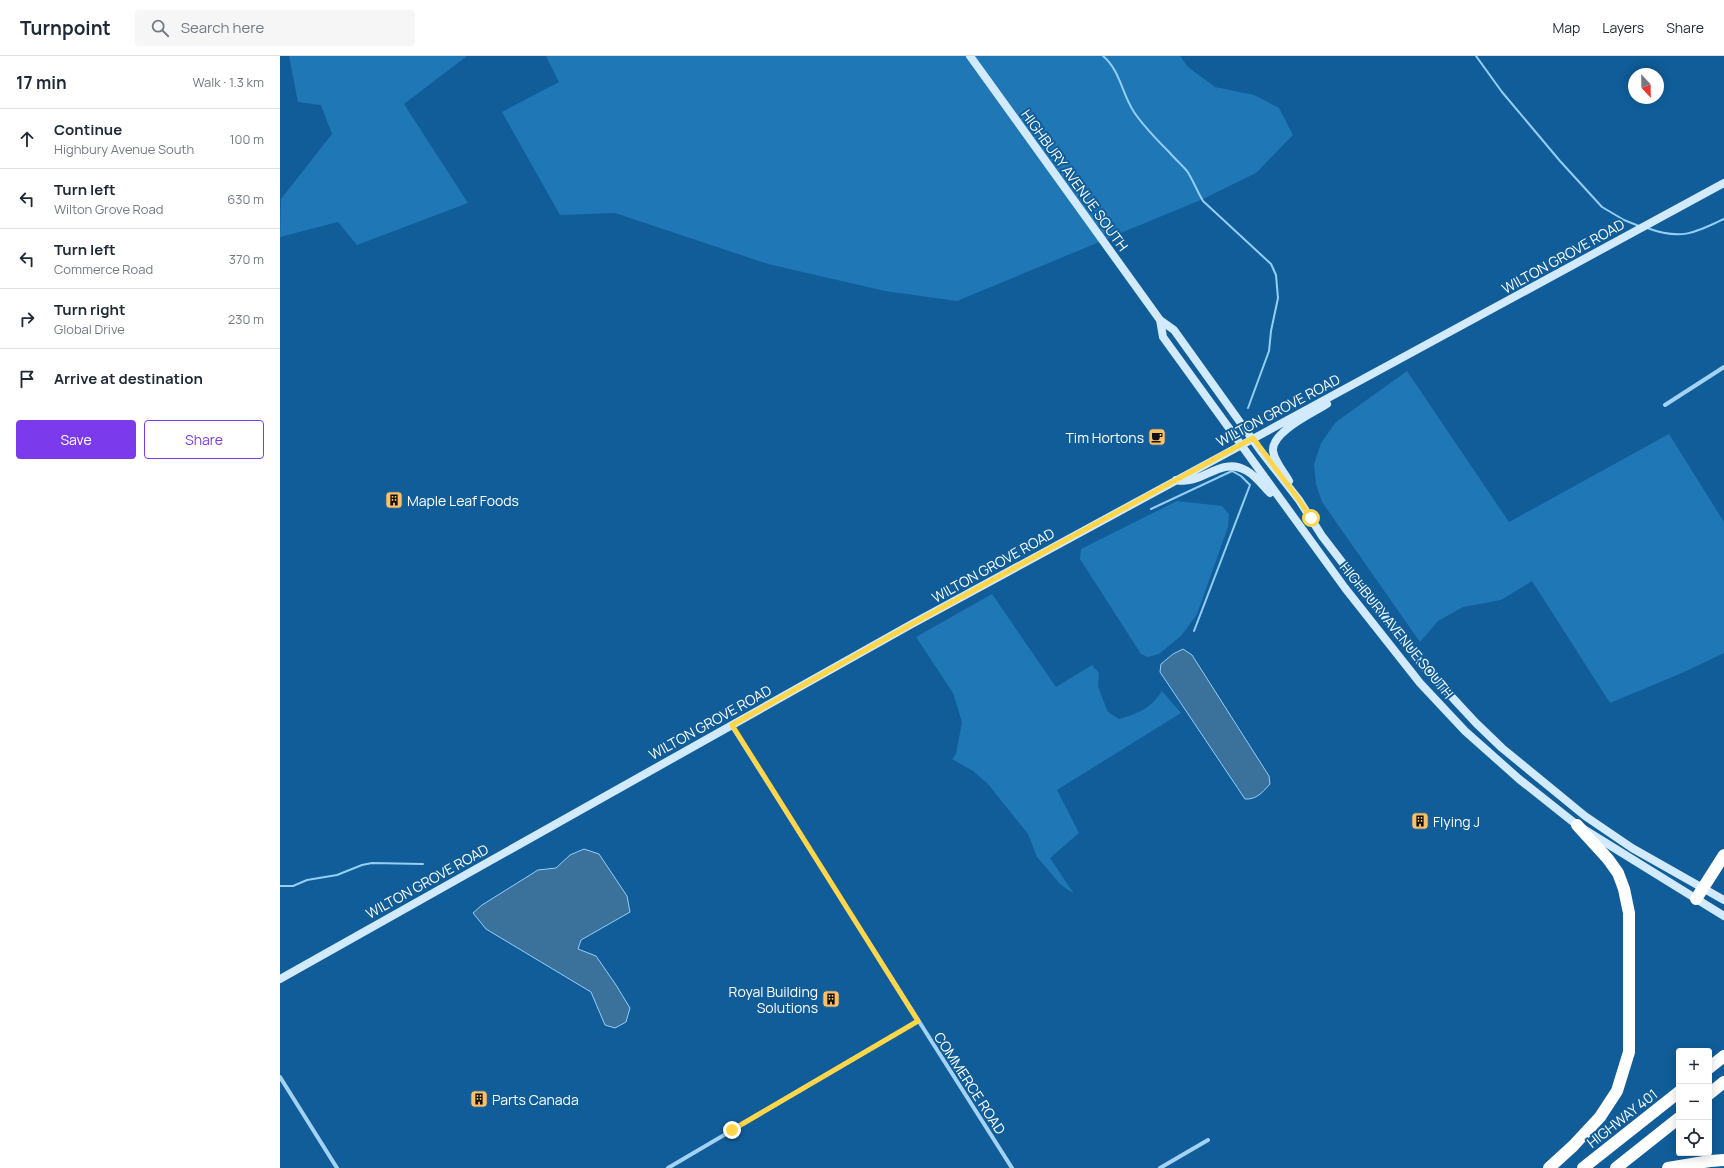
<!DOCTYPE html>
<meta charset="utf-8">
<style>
body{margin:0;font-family:Manrope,sans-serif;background:#f6f6f7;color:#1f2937}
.controls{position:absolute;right:12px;bottom:12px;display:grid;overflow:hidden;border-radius:4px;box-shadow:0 2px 10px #0003}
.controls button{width:36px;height:36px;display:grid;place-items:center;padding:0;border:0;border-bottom:1px solid #e0e1e3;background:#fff;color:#1f2937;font:20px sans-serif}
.compass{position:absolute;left:1348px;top:12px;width:36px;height:36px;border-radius:50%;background:#fff;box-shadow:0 2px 10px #0003;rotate:158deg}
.stop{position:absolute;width:12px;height:12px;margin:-9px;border:3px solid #ffd54a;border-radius:50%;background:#fff}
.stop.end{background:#ffd54a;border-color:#fff;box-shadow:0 1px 4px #0008}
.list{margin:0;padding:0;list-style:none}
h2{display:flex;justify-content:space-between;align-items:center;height:52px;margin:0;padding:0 16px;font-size:17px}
h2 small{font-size:13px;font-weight:400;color:#747a83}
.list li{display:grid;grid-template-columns:26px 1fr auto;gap:12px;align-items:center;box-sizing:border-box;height:60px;padding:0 16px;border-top:1px solid #e0e1e3}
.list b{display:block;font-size:15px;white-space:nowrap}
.list p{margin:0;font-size:13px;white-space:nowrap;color:#747a83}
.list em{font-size:13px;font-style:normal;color:#747a83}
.actions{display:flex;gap:8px;padding:12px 16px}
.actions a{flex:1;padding:9px 0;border:1px solid #7c3aed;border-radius:4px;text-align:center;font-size:14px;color:#7c3aed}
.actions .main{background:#7c3aed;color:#fff}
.icon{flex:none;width:22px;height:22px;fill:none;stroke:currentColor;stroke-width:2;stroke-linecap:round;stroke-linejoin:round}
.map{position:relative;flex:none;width:1444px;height:1112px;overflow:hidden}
header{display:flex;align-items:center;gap:24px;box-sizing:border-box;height:56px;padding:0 20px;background:#fff;border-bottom:1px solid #e0e1e3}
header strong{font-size:19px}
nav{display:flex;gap:22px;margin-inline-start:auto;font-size:14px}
.search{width:280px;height:36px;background:#f6f6f7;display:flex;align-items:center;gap:10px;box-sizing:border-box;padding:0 14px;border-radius:4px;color:#747a83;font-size:15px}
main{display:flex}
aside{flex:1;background:#fff}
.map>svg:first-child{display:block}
</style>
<header>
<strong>Turnpoint</strong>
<div class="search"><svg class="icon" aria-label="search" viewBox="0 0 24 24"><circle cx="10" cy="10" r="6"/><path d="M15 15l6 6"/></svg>Search here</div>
<nav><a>Map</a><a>Layers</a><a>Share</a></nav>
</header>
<main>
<aside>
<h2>17 min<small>Walk · 1.3 km</small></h2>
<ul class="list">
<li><svg class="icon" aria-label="ahead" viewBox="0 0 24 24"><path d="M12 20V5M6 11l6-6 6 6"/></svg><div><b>Continue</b><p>Highbury Avenue South</p></div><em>100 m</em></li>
<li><svg class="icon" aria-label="left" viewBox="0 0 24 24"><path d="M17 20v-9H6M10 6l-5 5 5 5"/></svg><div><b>Turn left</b><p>Wilton Grove Road</p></div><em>630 m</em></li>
<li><svg class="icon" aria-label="left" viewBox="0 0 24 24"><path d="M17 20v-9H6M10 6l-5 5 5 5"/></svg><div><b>Turn left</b><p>Commerce Road</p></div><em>370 m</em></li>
<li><svg class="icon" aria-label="right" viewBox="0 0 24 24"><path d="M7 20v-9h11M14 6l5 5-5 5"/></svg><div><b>Turn right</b><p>Global Drive</p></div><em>230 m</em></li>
<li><svg class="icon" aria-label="arrive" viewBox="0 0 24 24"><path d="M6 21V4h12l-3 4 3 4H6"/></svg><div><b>Arrive at destination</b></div></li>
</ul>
<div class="actions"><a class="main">Save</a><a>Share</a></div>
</aside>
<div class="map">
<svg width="1444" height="1112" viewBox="0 0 1444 1112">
<rect width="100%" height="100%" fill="#105d99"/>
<path fill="#1f77b6" d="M9,0H187L124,48L188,147L77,189L58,166L0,181L1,143L52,78L41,49L18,46Z
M266,0H900L908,11L935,31L974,39L999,52L1013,79L976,117L923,143L677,245L605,235L488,208L335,157L280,159L222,56L279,26Z
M1127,315L1229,466L1389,378L1444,466V597L1402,617L1330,647L1252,525L1221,544L1183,551L1158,565L1140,586L1042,446L1036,428L1034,408L1041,387L1056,366Z
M897,445L942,450L949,458L948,471L917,558L902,579L879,598L868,601L861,598L800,503L801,493Z
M712,538L776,631L812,609L819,617L818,631L828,656L839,663C859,657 870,653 882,635L901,657L777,734L799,777L770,802L794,838L780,828L757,801L748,778L708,728L693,715L672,703L676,698L682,666L673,637L636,581Z"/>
<path fill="#3a729c" stroke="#93cff8" d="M903,593L912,599L989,720L990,728C983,736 976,744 965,743L880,616L881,608L893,598Z
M304,793L319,798L347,840L350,856L301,884L298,893L316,900L336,929L350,952L346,966L335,972L325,969L311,936L206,873L193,857L202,849L258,814L276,812L290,799Z"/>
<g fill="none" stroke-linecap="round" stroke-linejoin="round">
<path stroke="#93cff8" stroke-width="2" d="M823,0C840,14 842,38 854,56C864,71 877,84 890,97C895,103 902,109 907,115C913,124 917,135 923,145L991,208L996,219L998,242L991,275L989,295L968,352
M1196,0L1222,36L1280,105L1322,151L1344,164L1359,170
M1367,172C1400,184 1413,178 1444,163
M871,453L952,415L961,420L970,429L914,575
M0,830H13L27,824L57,819L82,809L92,807L143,808"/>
<path stroke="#a2d2f4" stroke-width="4" d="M1385,349L1444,311
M451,669L732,1112
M0,1021L57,1112
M388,1112L638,965
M880,1112L928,1084"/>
<path stroke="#d2eafd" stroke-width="8" d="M690,0L880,264L894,274L980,394L1019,444L1042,480L1075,523L1144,611L1196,667L1222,692L1305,760L1352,792L1444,844
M880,264L883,281L1065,532L1140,627L1185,675L1239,723L1297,769L1444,860
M896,424C923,430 940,399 967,415C976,420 983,430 990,437
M1009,425C1004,416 994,405 993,395C991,376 1033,357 1047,348
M0,923L630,569L1444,127"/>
<path stroke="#fff" stroke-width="12" d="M1416,843L1444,799
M1429,1012L1444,1000
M1429,1038L1444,1026
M1269,1112L1293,1090L1320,1061L1337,1035L1349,996V857L1344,833L1338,817L1328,803L1297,769
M1303,1112L1399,1036
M1336,1112L1399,1062
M1388,1112L1430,1105L1444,1104"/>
</g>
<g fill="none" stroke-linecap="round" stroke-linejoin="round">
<path stroke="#ffd54a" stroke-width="5" d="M452,1074L638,965L452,669L630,569L973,382L1019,444L1031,462"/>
</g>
<defs>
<symbol id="cafe-square" viewBox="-11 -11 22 22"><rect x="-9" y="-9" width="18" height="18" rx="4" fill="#ffbf65" stroke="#105d99"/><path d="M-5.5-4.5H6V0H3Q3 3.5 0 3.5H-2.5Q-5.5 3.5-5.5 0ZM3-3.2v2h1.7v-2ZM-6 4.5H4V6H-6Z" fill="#111"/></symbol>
<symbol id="building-square" viewBox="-11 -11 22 22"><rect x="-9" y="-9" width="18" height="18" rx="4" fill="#ffbf65" stroke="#105d99"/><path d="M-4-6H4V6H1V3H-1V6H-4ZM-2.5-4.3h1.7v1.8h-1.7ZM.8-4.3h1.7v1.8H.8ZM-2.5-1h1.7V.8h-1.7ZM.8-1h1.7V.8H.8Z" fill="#111"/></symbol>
</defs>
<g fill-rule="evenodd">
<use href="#cafe-square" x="867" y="371" width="20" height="20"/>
<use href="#building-square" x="104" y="434" width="20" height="20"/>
<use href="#building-square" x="1130" y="755" width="20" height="20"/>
<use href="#building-square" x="541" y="933" width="20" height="20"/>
<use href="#building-square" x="189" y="1033" width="20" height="20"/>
</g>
<g text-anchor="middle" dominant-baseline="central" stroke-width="4" stroke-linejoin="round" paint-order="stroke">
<g font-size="14" fill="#fff" stroke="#105d99">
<text transform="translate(795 124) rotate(54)">HIGHBURY AVENUE SOUTH</text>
<text transform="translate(1283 200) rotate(-29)">WILTON GROVE ROAD</text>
<text transform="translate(998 354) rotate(-28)">WILTON GROVE ROAD</text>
<text transform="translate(713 509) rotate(-29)">WILTON GROVE ROAD</text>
<text transform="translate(1117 574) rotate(51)">HIGHBURY AVENUE SOUTH</text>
<text transform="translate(430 666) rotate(-29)">WILTON GROVE ROAD</text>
<text transform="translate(147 825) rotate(-29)">WILTON GROVE ROAD</text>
<text transform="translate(690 1027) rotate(57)">COMMERCE ROAD</text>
<text transform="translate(1342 1062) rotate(-38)">HIGHWAY 401</text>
</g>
<g font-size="14" fill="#fff" stroke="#105d99" text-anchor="start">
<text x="864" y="381" text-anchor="end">Tim Hortons</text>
<text x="127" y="444">Maple Leaf Foods</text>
<text x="1153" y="765">Flying J</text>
<text x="538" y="935" text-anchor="end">Royal Building<tspan x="538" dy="16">Solutions</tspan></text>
<text x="212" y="1043">Parts Canada</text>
</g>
</g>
</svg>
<div class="controls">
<button>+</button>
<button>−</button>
<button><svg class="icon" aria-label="locate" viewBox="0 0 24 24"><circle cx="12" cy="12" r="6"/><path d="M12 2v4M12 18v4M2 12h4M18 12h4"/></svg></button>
</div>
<svg class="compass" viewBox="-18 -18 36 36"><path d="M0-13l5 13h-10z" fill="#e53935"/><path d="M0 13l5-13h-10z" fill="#747a83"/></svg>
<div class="stop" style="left:1031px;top:462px"></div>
<div class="stop end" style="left:452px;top:1074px"></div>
</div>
</main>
